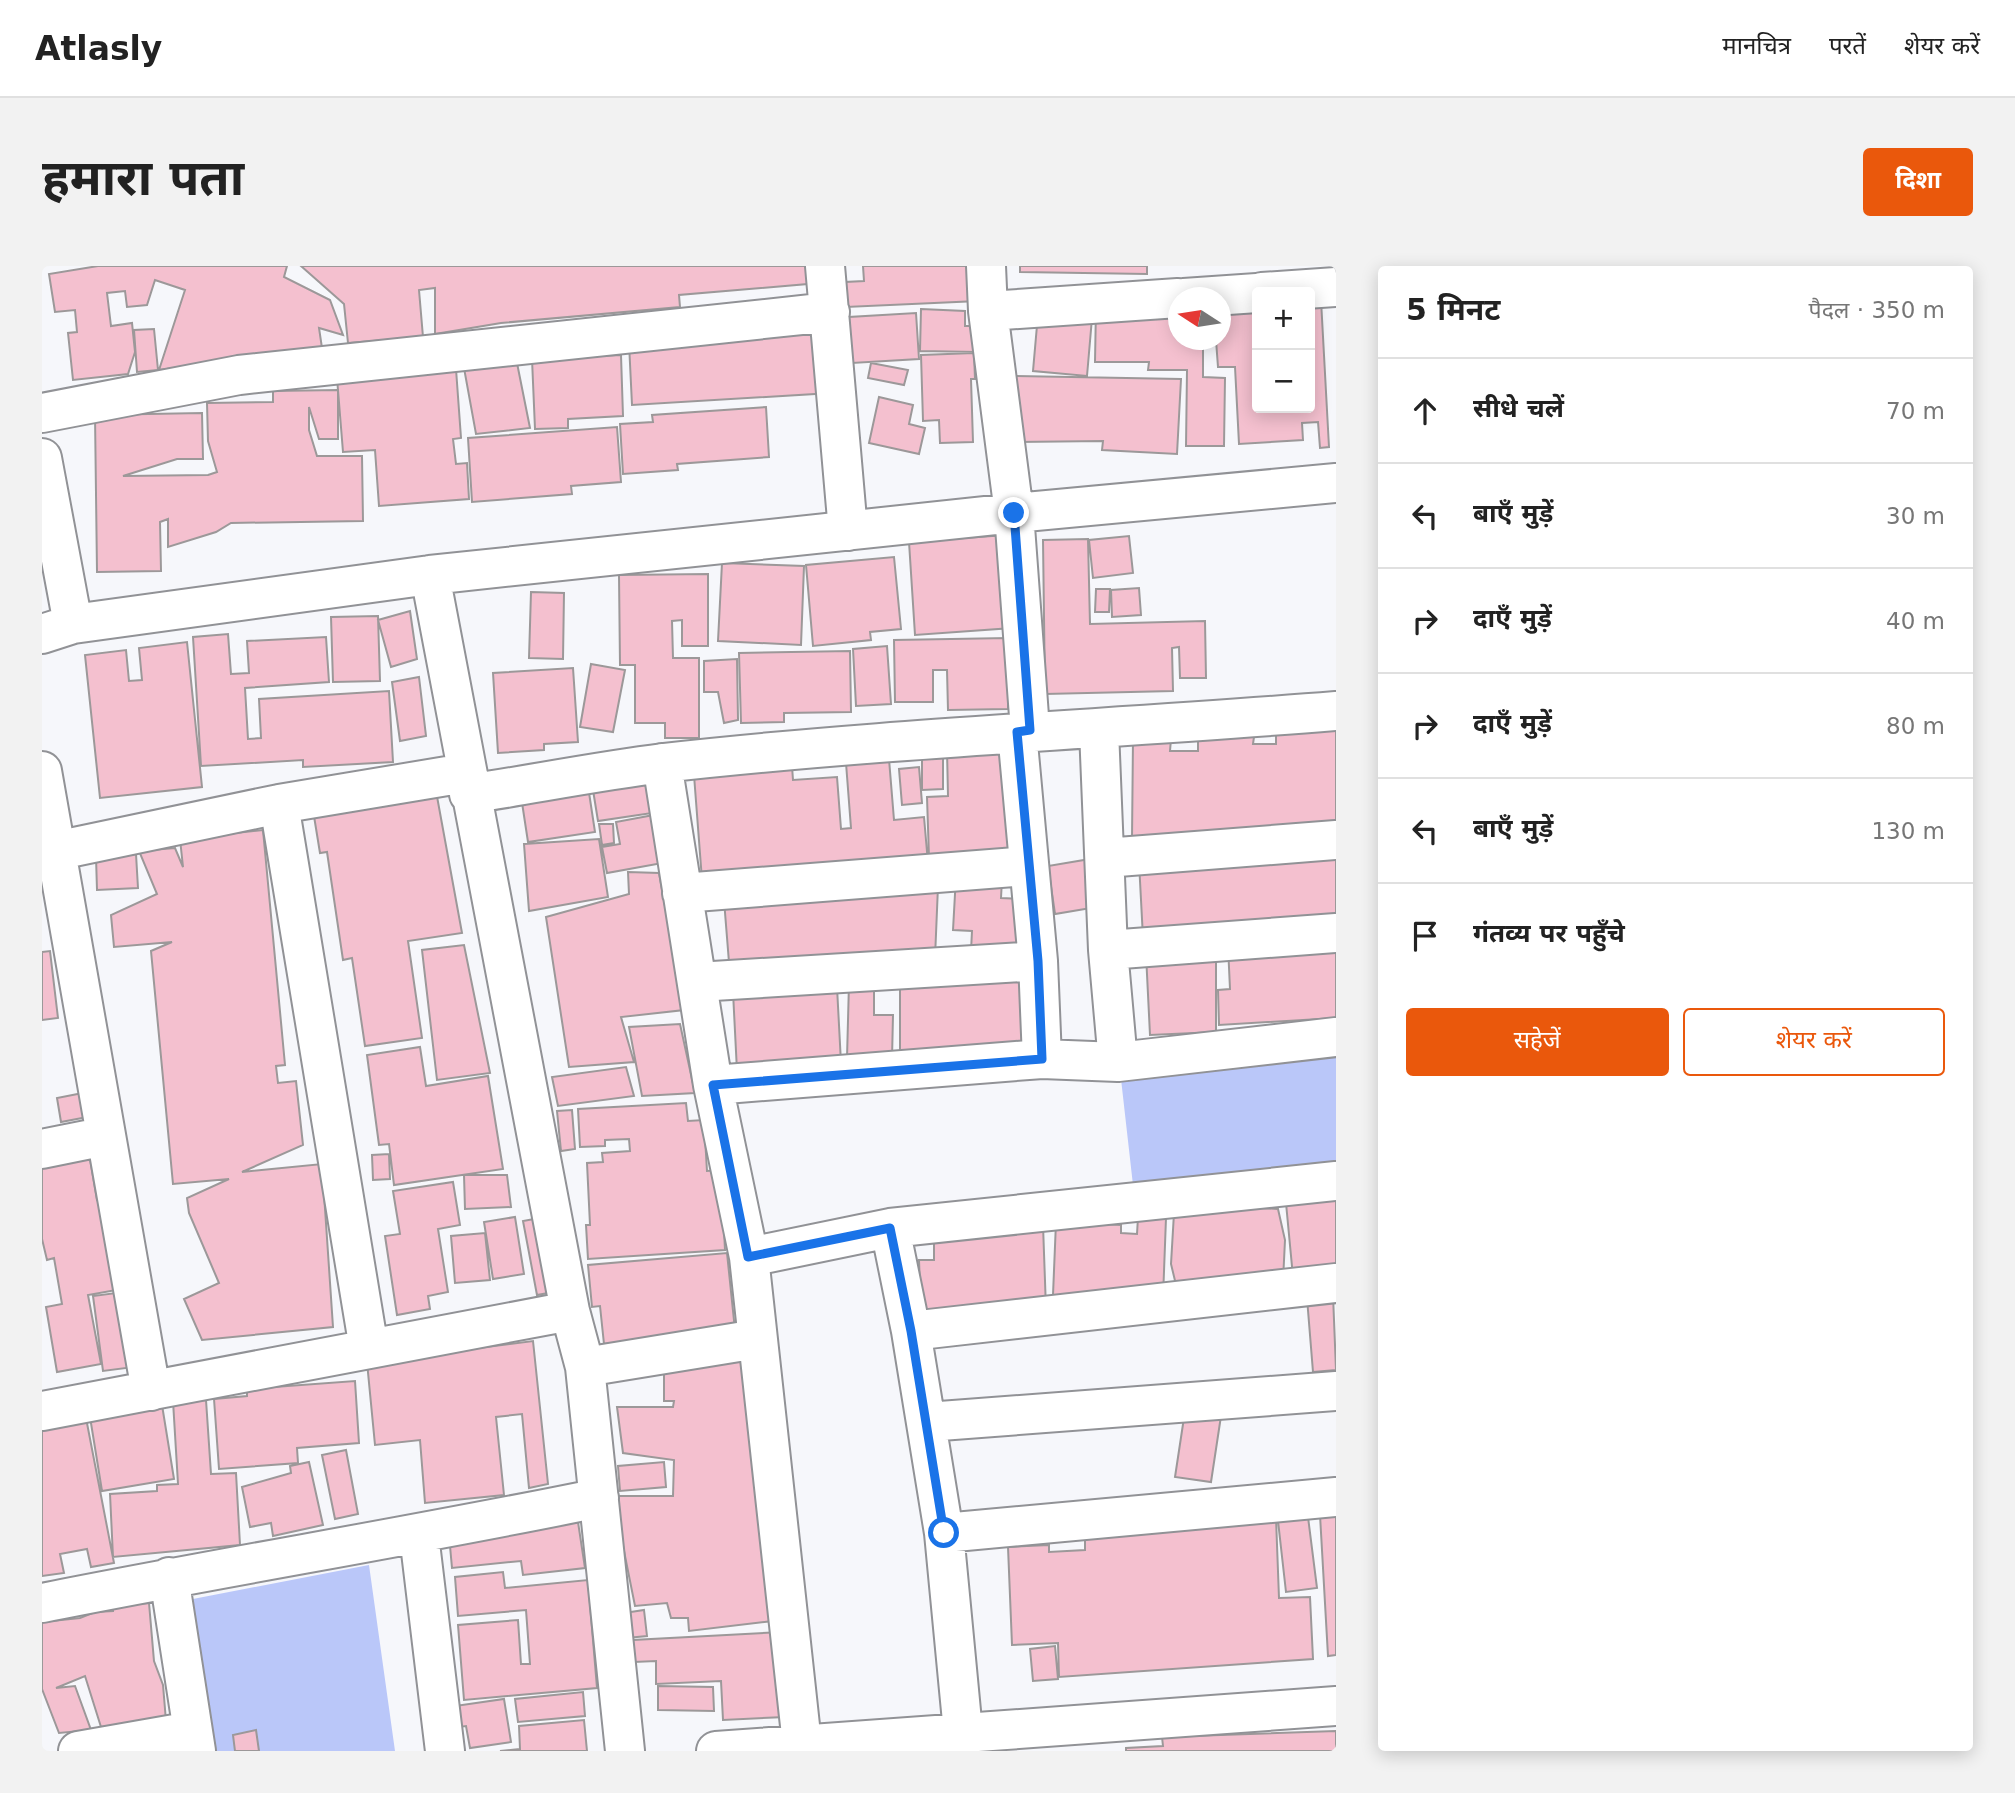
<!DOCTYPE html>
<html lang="hi">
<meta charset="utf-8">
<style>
body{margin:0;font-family:"DejaVu Sans","Noto Sans Devanagari",sans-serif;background:#f2f2f2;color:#222}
.controls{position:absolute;right:21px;top:21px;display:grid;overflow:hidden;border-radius:7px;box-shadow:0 4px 18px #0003}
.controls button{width:63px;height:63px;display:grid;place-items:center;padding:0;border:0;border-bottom:2px solid #e0e0e0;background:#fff;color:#222;font:35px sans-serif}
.compass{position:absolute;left:1126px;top:21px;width:63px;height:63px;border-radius:50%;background:#fff;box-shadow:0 4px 18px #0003;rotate:282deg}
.stop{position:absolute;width:21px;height:21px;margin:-16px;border:5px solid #1a73e8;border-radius:50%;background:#fff}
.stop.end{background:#1a73e8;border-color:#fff;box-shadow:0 2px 7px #0008}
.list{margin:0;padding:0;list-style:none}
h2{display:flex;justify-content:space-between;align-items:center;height:91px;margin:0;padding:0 28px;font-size:30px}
h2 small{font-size:23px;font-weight:400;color:#767676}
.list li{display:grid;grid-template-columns:46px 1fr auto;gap:21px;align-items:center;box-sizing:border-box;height:105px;padding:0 28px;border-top:2px solid #e0e0e0}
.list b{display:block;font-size:26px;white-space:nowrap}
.list em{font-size:23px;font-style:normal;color:#767676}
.actions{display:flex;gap:14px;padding:21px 28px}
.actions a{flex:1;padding:16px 0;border:2px solid #ea580c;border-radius:7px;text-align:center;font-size:24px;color:#ea580c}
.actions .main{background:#ea580c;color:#fff}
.icon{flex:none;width:38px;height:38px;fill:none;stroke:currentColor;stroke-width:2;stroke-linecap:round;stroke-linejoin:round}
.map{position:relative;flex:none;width:1294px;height:1485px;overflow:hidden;border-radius:7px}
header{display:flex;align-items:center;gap:42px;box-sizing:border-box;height:98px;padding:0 35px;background:#fff;border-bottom:2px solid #e0e0e0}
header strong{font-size:33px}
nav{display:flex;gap:38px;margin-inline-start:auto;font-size:24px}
.intro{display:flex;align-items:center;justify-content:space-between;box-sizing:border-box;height:168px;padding:0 42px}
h1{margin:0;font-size:49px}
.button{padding:18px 32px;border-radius:7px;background:#ea580c;color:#fff;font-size:24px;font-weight:700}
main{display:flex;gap:42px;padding:0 42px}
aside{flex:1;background:#fff;border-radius:7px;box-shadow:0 4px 18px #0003}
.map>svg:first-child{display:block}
</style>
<header>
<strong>Atlasly</strong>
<nav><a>मानचित्र</a><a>परतें</a><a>शेयर करें</a></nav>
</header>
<div class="intro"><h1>हमारा पता</h1><a class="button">दिशा</a></div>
<main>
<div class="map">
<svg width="1294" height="1485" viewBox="0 0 1294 1485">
<rect width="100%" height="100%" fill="#f6f7fb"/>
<path fill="#bac7f9" d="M1294,786V908L1092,928L1079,813Z
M327,1299L353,1485H147L120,1339Z"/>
<path fill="#f4c0cf" stroke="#9c9899" stroke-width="2" d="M56,0H245L242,11L288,34L301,69L277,62L280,82L117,104L143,24L113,14L105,39L85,41L83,25L65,27L69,60L90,57L93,86L86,108L31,114L26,67L35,66L33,44L13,46L7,8Z
M259,0H776L777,17L637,29L638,41L459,57L393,68V22L377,24L381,71L306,77L302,38Z
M821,0H934L936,35L804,41L803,16L822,15Z
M978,0H1105V8L978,6Z
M1268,34H1279L1287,181L1278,182L1276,156L1260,157L1261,174L1197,178L1193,101H1176L1174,74H1178V38L1215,37V142H1268Z
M1054,41H1136V74H1161V111L1183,112L1182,180H1144L1145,104H1106L1107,96H1053Z
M879,43L923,45V60H936L935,86L878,85Z
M874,47L877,93L810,97L807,51Z
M996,48L1050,52L1045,110L991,105Z
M785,60L789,127L590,139L587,77Z
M112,63L116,104L95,106L92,64Z
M932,87L933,113H929L931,176L898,177L897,154L881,155L879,89Z
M579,89L581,150L526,153V162L493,163L490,93Z
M474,92L488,162L434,168L422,102Z
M829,97L866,104L862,119L826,112Z
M414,103L419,172L411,173L414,198L425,197L427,233L337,240L333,184L301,186L295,112Z
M973,110L1139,113L1135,188L1060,184L1061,175L972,176Z
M296,124V173H277L267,141V164L275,190H320L321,255L189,257L174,266L126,281V253L118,256L119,305L55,306L53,149L160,147L161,193H135L81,210L166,209L175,206L166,175L165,137L231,136V125Z
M837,131L871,139L867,158L883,162L877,188L827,177Z
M724,141L727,191L635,198L636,204L581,208L578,158L611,156L610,149Z
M575,161L579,216L529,220L530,228L430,236L426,172Z
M964,269L970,362L873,369L867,276Z
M1087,270L1091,307L1051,312L1047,274Z
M1046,273L1048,358L1163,355L1164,412H1138L1137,381L1130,382L1131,425L1003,428L1001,274Z
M852,291L859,363L828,366L829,374L771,380L764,299Z
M680,297L762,300L759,379L676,375Z
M666,308V380H640V354L630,355L631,392H657V472H623V457H593V399H578L577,309Z
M1097,322L1099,349L1070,351L1069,324Z
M1054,323H1068L1067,346H1053Z
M489,326L522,327L521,393L487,392Z
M368,345L375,393L349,401L336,354Z
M336,350L338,415L291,416L289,351Z
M186,368L189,408L207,407L205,375L284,371L287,416L203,422L206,473L219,472L217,433L347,425L351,496L261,501V494L159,500L151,371Z
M966,372V443L906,444L905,404H891V436H853L852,374Z
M145,376L160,521L58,532L43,389L84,384L87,415L100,414L97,382Z
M845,380L849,438L814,440L811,383Z
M808,385L809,446L742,447V456L699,457L697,387Z
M695,393L696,454L682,457L676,426H662V395Z
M549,398L583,404L571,466L538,461Z
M531,402L536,476L502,478V484L456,487L451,407Z
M377,411L384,470L358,475L350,416Z
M1234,462L1294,464V558L1090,572L1091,473H1129L1128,485H1156V471H1212L1211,478H1234Z
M971,482L975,589L887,592L885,531L906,530L905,484Z
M880,490H901V523L880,524Z
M847,493L852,554L882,551L886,597L660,614L652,509L750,500L751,514L795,511L799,563L809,562L804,497Z
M877,501L880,537L860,539L857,503Z
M612,515L617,546L556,555L551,524Z
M546,520L553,566L486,576L479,530Z
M394,525L420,667L366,675L380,772L323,780L310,692L301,694L285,586L278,587L271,544Z
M617,548L626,596L565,607L560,581L578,578L574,556Z
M557,558H571L572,577L560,579Z
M221,564L243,799L234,800L236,817L254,815L261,879L200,906L280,898L291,1061L160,1074L142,1033L177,1017L147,947L145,932L187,913L131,918L109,685L130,676L72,681L69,649L115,628L97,585L133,582L141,601L138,573Z
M557,573L566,631L487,645L482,578Z
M1294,584V660L1101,672L1097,596Z
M94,588L96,622L55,624L54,591Z
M1054,592L1061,640L1013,648L1006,600Z
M586,606L617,607L642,744L579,751L592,796L527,801L504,651L587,628Z
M914,610L960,613L959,632L982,633L979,688L929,685L930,665L911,664Z
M896,620L893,692L688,709L682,634Z
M1294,674V752L1177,759L1176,724L1188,723L1186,680Z
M422,679L448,807L395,814L380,684Z
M8,685L16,752L0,754V686Z
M1174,685V766L1108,769L1104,688Z
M988,703V782L858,787V711Z
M807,717H832V749H851L850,793L805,792Z
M795,721L799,797L695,805L691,726Z
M638,758L653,827L600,830L587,761Z
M378,781L384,820L446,810L461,903L352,919L347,878L337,879L325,789Z
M584,801L592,830L516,840L510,811Z
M51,825L56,849L19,856L15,832Z
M644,837L646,855L662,854L665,905L679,904L683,984L546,993L544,959H548L545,897L561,896L560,887L588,885L587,873L563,874V880L538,881L536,843Z
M530,844L533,883L519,885L515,845Z
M47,887L55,934L65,932L80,1023L46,1029L59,1098L15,1106L4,1041L20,1038L12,992L5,994L0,973V895Z
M347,888L348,913L331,914L330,889Z
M422,909H465L469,941L423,943Z
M411,916L418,959L396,963L406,1026L386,1030L388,1043L355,1049L343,970L358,968L351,925Z
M1294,932V1007L1251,1011L1244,937Z
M1199,941L1236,943L1243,974L1241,1015L1135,1023L1129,998L1132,947Z
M473,951L482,1008L451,1013L442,956Z
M503,951L517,1025L495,1029L481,955Z
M1096,951L1124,952L1121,1032L1011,1029L1014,956L1079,959V967L1095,968Z
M1001,959L1004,1043L879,1048L877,994H892V968Z
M443,967L448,1014L413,1017L409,970Z
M685,987L693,1064L562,1078L558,1040L550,1041L546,999Z
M89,1025L100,1100L61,1105L51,1030Z
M1291,1029L1294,1104L1271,1106L1265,1032Z
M491,1075L506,1218L487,1222L480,1148L454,1151L462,1229L383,1237L378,1174L333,1179L325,1096Z
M703,1087L731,1355L647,1365L646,1352H629L625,1337L593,1340L571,1230H631L632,1194L581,1187L575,1141H631L632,1135H622V1103Z
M313,1115L317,1177L255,1182L256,1197L177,1203L172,1133L205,1130V1123Z
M164,1134L169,1208L194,1207L198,1279L71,1291L68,1228L115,1225V1219L136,1218L131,1135Z
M120,1139L132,1213L60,1225L48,1151Z
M1143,1145L1179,1150L1169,1216L1133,1211Z
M44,1152L72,1297L49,1301L45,1283L18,1288L22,1307L0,1310V1159Z
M304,1184L316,1248L293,1253L280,1189Z
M267,1196L281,1259L231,1270L229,1257L208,1261L200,1221L249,1207L248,1200Z
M622,1196L624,1221L578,1225L576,1200Z
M1294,1248V1389L1286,1390L1278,1249Z
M1266,1251L1275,1322L1244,1326L1236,1255Z
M1234,1252L1237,1332L1268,1331L1271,1393L1017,1411L1016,1377L970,1379L966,1281L1007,1279V1286L1043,1284V1265Z
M536,1256L543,1302L481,1309L479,1295L410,1302L407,1269Z
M461,1306L463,1322L546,1314L555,1422L422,1434L416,1359L476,1354L479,1398H488L484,1344L416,1350L413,1311Z
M107,1337L112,1395L121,1419L124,1455L59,1461L43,1410L14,1422L33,1420L49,1464L17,1467L0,1423V1356L38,1352L53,1346L71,1345V1340Z
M602,1344L605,1370L585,1372L582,1347Z
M739,1366L743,1451L681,1454L679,1415L614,1418V1395L592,1396L591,1374Z
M1013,1380L1016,1413L991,1415L988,1383Z
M616,1420L671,1421L672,1445L616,1444Z
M541,1426L543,1450L476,1456L473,1433Z
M462,1433L469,1476L428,1482L424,1460L409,1462L406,1441Z
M542,1454L545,1485H458L478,1483L477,1460Z
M214,1464L217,1485H193L191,1469Z
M1294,1465V1485H1084V1482L1121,1480L1120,1471Z"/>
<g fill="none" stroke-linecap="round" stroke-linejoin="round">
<defs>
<path id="minor" d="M783,0L806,265
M944,0L946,45L972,247L988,464
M1220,26L1294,21
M1142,32L1215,27
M946,45L1136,32
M0,147L197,109L788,46
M0,192L31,358
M388,309L528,1045L543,1101L583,1485
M0,368L31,358L388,309L972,247L1294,217
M1057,464L1066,684L1076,796
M975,466L996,695L1000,793
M620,497L671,819L707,991L760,1478
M0,505L109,1125
M427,528C492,518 557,505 621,497C845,472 1070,463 1294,445
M237,538L327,1083
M13,585L237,538L423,507
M1063,592L1294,574
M640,627L985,600
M1066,684L1294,667
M655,716L996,695
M671,819L1000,793L1076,796L1294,771
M0,883L64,870
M848,962L869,1065L902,1267L921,1466
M707,991L848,962L1294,915
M869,1065L1294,1017
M543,1101L715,1073
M0,1145L528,1045
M885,1156L1294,1125
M902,1267L1294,1231
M377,1269L403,1485
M127,1311L154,1485
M0,1337C185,1300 372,1270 557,1232
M36,1485L150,1465
M674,1485L1294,1440"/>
</defs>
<use href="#minor" stroke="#919296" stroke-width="42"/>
<use href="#minor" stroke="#fff" stroke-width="38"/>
</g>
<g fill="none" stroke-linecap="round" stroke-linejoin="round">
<path stroke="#1a73e8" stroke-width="9" d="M902,1267L869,1065L848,962L706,991L671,819L1000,793L996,695L975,466L988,464L972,247"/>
</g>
</svg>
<div class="controls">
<button>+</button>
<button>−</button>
</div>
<svg class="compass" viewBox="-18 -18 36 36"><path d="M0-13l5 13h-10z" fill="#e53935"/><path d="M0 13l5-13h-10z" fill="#767676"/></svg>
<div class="stop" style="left:902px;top:1267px"></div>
<div class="stop end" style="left:972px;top:247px"></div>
</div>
<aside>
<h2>5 मिनट<small>पैदल · 350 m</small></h2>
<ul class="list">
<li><svg class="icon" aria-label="ahead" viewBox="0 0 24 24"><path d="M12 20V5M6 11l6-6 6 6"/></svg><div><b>सीधे चलें</b></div><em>70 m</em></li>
<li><svg class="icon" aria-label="left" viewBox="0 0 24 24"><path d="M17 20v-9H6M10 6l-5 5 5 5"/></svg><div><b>बाएँ मुड़ें</b></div><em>30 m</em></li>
<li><svg class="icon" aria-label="right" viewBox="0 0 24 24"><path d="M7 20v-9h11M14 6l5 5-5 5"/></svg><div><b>दाएँ मुड़ें</b></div><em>40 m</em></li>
<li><svg class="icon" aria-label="right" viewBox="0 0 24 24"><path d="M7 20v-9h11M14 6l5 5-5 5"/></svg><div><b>दाएँ मुड़ें</b></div><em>80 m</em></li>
<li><svg class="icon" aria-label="left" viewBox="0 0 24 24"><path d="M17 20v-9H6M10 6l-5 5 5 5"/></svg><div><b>बाएँ मुड़ें</b></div><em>130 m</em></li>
<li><svg class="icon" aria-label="arrive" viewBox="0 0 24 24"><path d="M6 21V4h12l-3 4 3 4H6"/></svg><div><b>गंतव्य पर पहुँचे</b></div></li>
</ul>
<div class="actions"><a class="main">सहेजें</a><a>शेयर करें</a></div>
</aside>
</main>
